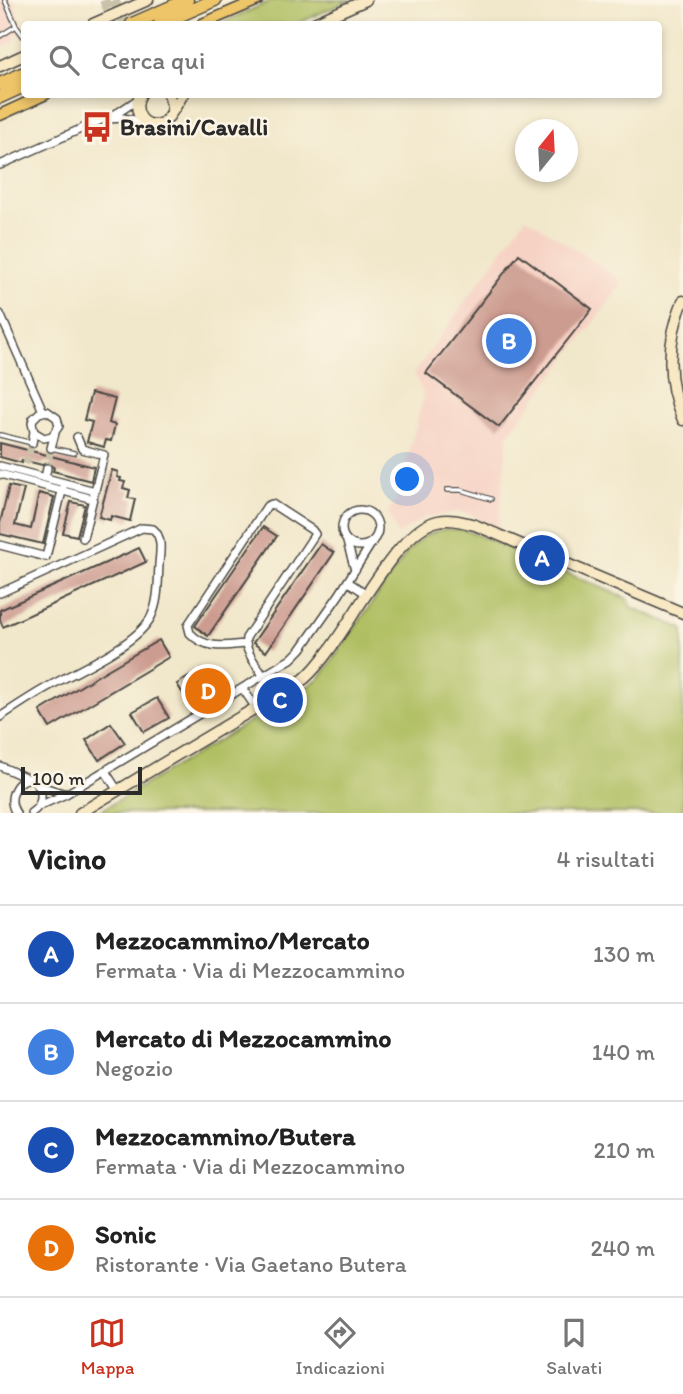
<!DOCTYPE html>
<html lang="it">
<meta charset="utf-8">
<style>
body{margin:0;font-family:Itim,sans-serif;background:#f2f2f2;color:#222}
.compass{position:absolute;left:515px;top:119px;width:63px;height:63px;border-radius:50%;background:#fff;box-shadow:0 4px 10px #0003;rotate:18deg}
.scale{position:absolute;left:21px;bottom:18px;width:121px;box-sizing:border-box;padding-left:7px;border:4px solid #2b2b2b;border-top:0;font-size:19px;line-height:24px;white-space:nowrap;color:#2b2b2b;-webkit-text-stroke:5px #fcf5e5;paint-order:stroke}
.you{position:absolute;left:408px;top:480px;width:24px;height:24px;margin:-18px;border:5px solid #fff;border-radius:50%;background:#1a73e8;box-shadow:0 0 0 10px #1a73e833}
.badge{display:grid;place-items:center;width:46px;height:46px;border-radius:50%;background:#c8321e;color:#fff;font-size:23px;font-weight:700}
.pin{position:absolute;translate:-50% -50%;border:4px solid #fff;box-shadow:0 2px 7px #0006}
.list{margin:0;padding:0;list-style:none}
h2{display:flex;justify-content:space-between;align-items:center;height:91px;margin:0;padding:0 28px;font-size:30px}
h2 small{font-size:23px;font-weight:400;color:#767676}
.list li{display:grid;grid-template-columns:46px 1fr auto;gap:21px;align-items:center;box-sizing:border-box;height:98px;padding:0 28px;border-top:2px solid #e0e0e0}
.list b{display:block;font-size:26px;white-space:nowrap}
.list p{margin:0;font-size:23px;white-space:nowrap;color:#767676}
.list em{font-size:23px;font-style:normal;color:#767676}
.icon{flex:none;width:38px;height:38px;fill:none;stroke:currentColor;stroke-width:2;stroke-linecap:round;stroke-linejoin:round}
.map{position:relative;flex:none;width:683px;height:813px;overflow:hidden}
.search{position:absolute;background:#fff;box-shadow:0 4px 10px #0003;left:21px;right:21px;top:21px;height:77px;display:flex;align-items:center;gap:18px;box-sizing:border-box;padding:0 24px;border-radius:7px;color:#767676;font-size:26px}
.sheet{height:483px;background:#fff}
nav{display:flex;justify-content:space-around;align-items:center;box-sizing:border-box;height:98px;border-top:2px solid #e0e0e0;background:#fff;font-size:19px;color:#767676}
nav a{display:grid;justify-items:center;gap:4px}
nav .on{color:#c8321e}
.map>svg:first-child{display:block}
</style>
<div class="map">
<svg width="683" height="813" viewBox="0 0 683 813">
<rect width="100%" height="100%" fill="#fcf5e5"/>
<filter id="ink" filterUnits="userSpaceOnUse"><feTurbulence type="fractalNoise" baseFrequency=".0143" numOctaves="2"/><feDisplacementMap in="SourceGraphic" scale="14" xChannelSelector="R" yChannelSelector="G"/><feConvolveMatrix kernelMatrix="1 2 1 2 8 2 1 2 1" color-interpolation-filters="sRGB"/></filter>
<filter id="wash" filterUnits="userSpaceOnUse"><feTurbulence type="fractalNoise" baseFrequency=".00686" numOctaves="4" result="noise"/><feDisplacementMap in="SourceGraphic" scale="28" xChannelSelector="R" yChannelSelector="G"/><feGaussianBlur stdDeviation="1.57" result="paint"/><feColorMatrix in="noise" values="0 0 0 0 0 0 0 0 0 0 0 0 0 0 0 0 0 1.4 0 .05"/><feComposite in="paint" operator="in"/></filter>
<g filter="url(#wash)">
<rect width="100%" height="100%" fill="#f1e7ca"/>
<path fill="#f6d2c4" d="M0,0H13L24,31L14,36L16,40L0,48Z
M526,217L624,282L508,435L498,531L470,514L457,512L426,517L397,535L388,512L396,500L424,396L414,373Z"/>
<path fill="#afbe61" stroke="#6d7446" stroke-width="2" d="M273,0H350L296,24H219Z
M444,529L464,530L473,533L628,599L631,607L683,629V813H97L306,688L320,677L327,668L408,551L424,536Z"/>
<g id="blocks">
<path fill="#cd9c91" d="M519,254L592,309L499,427L426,373Z
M91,393L115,399L109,423L115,425L111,441L106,440L104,447L87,442L92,422L84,420Z
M0,443L94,467L91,481L53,471L54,468L49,462L44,463L42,465L22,460V463L0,457Z
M112,470L118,472L117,477L121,478L120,481L125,482L123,488L130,490L128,498L135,499L130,521L111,516L110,520L99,517Z
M9,486L24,489L15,525L31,529L39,493L54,497L43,544L0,534V523Z
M71,502L85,505L77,536L63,533Z
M263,527L277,536L208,636L195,626Z
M321,544L334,553L266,652L253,643Z
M139,548L146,562L3,627L0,620V610Z
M159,640L169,657L50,728L40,711L104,672Z
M202,669L215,690L190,705L177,684Z
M157,698L169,718L144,732L132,712Z
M111,723L125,743L99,760L86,740Z"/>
</g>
</g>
<g filter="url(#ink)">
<use href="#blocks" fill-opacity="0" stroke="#494743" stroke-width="2"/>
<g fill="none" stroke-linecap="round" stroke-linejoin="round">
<path stroke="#c9c1aa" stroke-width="7" stroke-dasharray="7 3.5" stroke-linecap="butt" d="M26,464L32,443
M47,468L51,448"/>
<path stroke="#c9c1aa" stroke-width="10" stroke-dasharray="10 5" stroke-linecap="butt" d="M104,0L115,24
M114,0L125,24"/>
<defs>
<path id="lane" d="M5,0L16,26L24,37
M0,36L16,26
M0,435L32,443
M51,448L74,453
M447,490H461L491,499"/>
<path id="street" d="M108,119L123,118L145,122
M0,165L119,112L137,100
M0,314L43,411
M77,437L82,449L104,455L83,538
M32,443L34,432L32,423L33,419L39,413L47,411L57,418L59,426L52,436L44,438L34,432
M51,448L55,433
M0,466L95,491
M0,474L93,499
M45,478L47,468
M342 528a18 18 0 1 1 36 0a18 18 0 1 1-36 0Z
M347,542L355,570
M0,545L46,557L64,483
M348,582L367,594
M0,593L142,528L153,529C163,537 160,552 159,564C158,581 159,601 151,617C137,645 74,672 46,688C30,697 15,707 0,717
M245,644C225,646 206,650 190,633L188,625L267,506L272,504L312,530L315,534L246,638C244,651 257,665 264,677
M243,689L256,708
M0,766L27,778
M105,771L118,791
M37,785L66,794L39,806
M66,794L291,659L301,649L339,595L373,541
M16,813C0,790 36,760 41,794C42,803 37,809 31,813"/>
<path id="secondary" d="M93,24L148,0
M312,24L366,0
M0,66L24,55
M141,94C130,111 145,132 164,122C169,118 179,101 183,94
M168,94L172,104V109
M683,301C667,340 666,381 683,420
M80,813L304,679C345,644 391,531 438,521C451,518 463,522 475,525L683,613"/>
<path id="primary" d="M202,24L258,0
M0,115L46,94"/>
<path id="highway" d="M132,24L187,0
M160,24L215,0
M0,84L24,73
M0,97L24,86"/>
</defs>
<use href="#lane" stroke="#494743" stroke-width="6"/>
<use href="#street" stroke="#494743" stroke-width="10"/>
<use href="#secondary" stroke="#494743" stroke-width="13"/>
<use href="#primary" stroke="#494743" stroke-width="13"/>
<use href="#highway" stroke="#494743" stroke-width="15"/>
<use href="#lane" stroke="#fff" stroke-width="3.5"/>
<use href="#street" stroke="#fff" stroke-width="7"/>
<use href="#secondary" stroke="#f8e8c3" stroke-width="10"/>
<use href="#primary" stroke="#eec569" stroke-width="10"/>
<use href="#highway" stroke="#eec569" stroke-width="12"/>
</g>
</g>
<defs>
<symbol id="bus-bare" viewBox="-9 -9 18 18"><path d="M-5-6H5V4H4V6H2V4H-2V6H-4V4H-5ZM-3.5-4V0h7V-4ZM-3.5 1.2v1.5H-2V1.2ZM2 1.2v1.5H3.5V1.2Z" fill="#c8321e" stroke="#fcf5e5" stroke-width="2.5" paint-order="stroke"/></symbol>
</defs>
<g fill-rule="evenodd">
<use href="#bus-bare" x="75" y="105" width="44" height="44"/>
</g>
<g text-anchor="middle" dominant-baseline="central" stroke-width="5" stroke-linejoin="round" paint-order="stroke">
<g font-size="23" font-weight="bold" fill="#2b2b2b" stroke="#fcf5e5" text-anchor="start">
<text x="120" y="127">Brasini/Cavalli</text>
</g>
</g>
</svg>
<svg class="compass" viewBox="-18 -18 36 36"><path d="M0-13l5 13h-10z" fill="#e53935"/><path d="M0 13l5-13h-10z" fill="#767676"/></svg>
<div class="scale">100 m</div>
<div class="you"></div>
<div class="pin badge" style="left:542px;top:558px;background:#1a4fb4">A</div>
<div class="pin badge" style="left:509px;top:341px;background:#3f7fe0">B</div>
<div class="pin badge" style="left:280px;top:700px;background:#1a4fb4">C</div>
<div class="pin badge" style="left:208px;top:691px;background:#e8710a">D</div>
<div class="search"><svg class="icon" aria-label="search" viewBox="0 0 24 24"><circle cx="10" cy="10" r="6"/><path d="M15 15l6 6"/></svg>Cerca qui</div>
</div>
<section class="sheet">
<h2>Vicino<small>4 risultati</small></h2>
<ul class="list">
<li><span class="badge" style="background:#1a4fb4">A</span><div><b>Mezzocammino/Mercato</b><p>Fermata · Via di Mezzocammino</p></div><em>130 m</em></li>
<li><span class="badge" style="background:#3f7fe0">B</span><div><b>Mercato di Mezzocammino</b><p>Negozio</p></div><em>140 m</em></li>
<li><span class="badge" style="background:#1a4fb4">C</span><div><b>Mezzocammino/Butera</b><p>Fermata · Via di Mezzocammino</p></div><em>210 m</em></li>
<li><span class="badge" style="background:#e8710a">D</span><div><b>Sonic</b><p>Ristorante · Via Gaetano Butera</p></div><em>240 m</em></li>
</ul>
</section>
<nav>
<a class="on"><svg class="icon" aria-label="map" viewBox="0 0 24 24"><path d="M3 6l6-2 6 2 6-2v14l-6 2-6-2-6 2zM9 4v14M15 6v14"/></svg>Mappa</a>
<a><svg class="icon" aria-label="directions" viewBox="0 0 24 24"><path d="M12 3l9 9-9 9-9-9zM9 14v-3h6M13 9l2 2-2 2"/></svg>Indicazioni</a>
<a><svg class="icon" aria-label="saved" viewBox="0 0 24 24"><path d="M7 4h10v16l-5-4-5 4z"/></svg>Salvati</a>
</nav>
